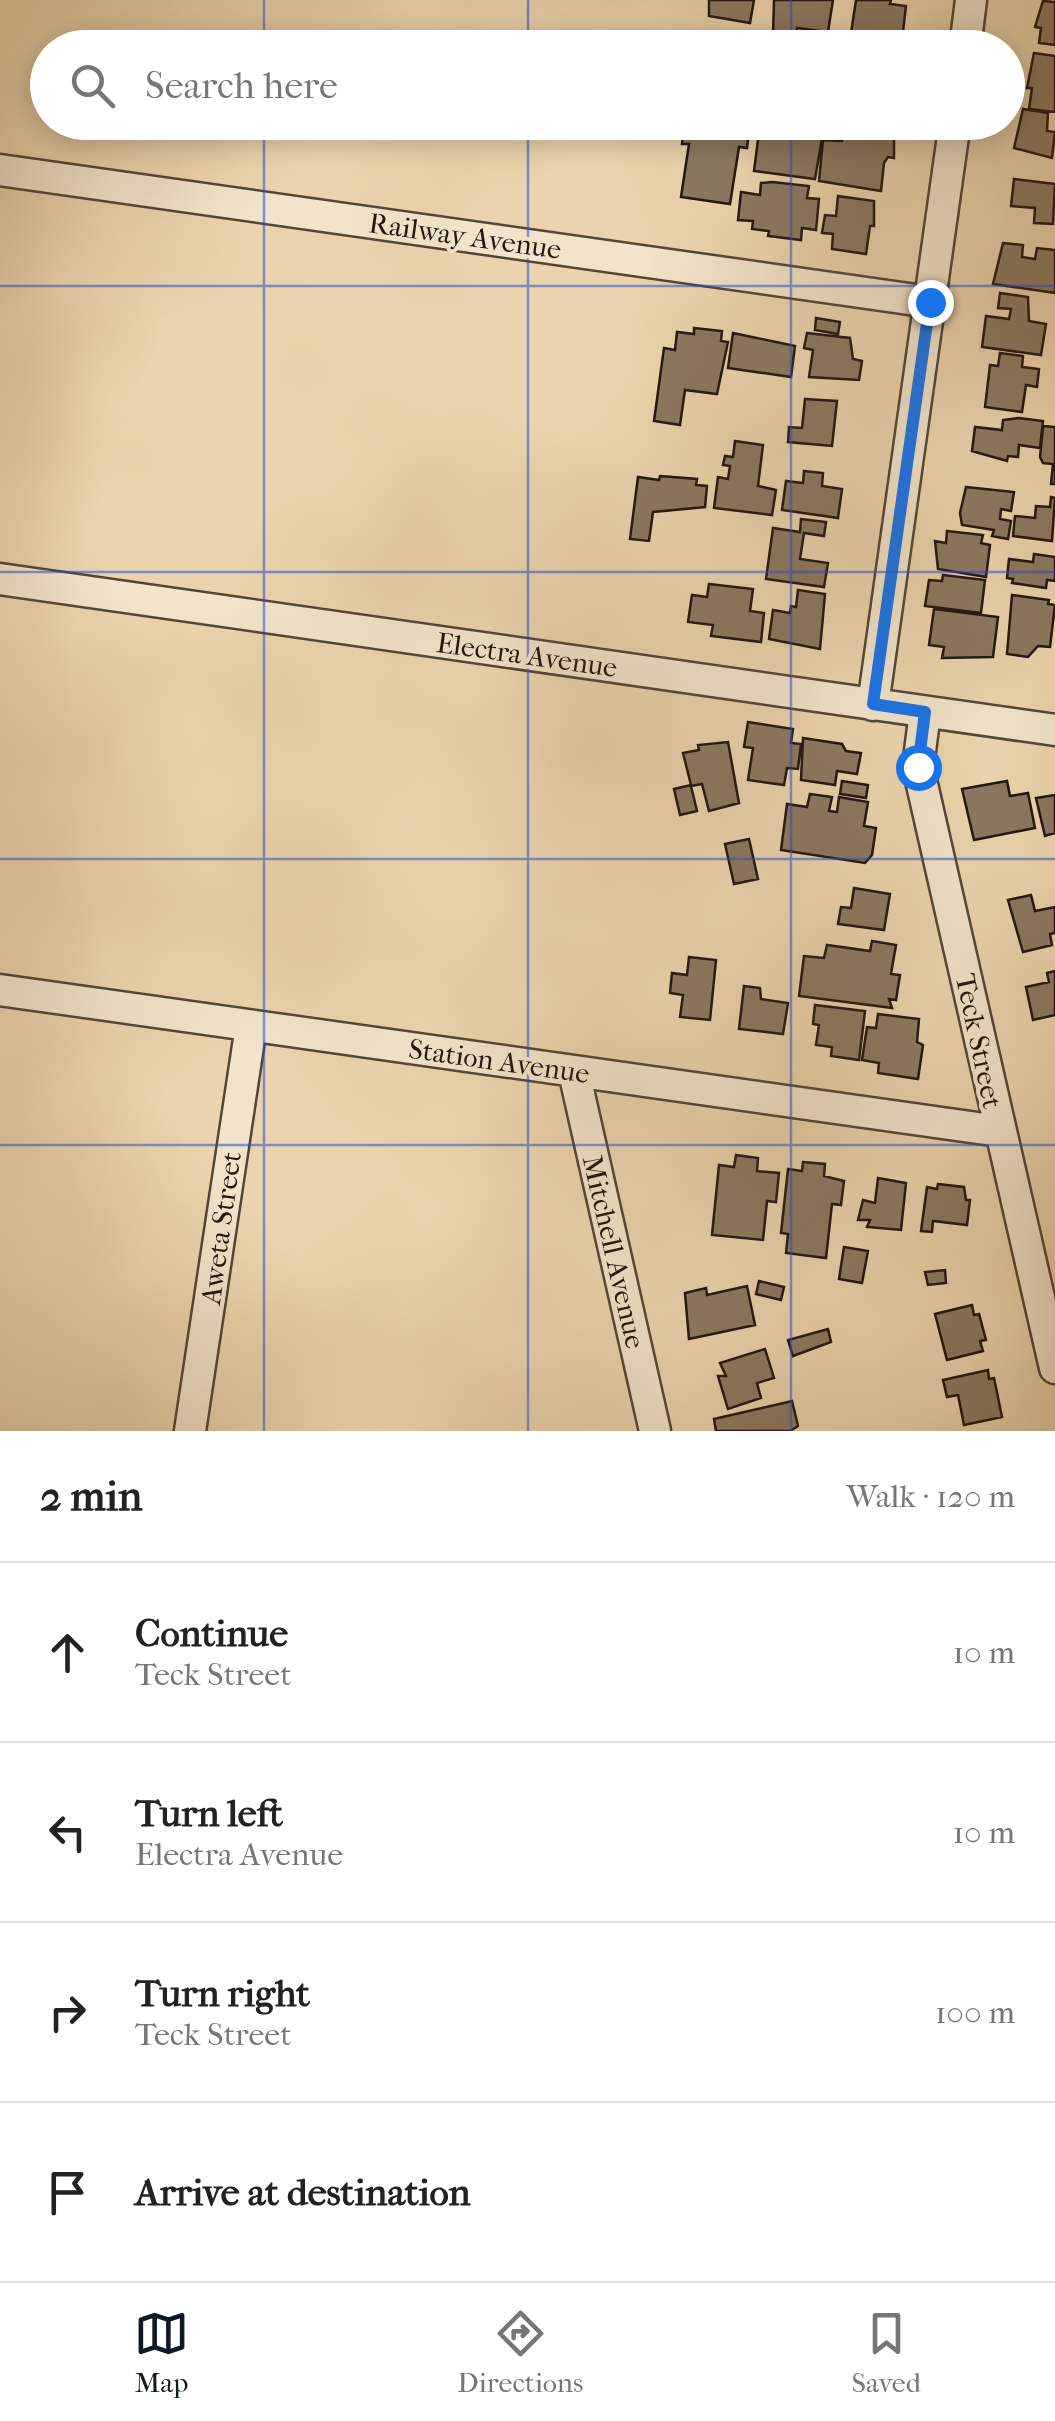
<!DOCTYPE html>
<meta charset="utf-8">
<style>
body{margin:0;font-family:"IM FELL French Canon",serif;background:#f2f2f2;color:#222}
.stop{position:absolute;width:30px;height:30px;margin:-22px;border:8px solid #1a73e8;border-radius:50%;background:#fff}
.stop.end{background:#1a73e8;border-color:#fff;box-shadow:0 2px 10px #0008}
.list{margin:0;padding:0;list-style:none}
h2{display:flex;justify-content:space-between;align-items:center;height:130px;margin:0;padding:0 40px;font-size:42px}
h2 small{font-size:32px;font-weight:400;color:#767676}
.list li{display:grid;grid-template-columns:65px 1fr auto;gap:30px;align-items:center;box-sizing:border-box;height:180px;padding:0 40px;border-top:2px solid #e0e0e0}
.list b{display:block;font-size:38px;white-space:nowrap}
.list p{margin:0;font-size:32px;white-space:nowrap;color:#767676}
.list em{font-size:32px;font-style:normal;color:#767676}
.icon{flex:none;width:55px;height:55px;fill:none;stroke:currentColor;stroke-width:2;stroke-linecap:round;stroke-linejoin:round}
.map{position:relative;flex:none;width:1055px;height:1431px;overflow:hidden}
.search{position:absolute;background:#fff;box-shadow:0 5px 25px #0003;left:30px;right:30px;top:30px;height:110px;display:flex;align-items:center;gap:25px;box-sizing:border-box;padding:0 35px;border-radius:55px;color:#767676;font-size:38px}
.sheet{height:850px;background:#fff}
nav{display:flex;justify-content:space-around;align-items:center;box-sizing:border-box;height:140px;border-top:2px solid #e0e0e0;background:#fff;font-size:28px;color:#767676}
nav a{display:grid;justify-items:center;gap:5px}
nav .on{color:#111827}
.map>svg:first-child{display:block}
</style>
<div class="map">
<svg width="1055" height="1431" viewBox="0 0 1055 1431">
<rect width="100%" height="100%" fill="#ebd4ad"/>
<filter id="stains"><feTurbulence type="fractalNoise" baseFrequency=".002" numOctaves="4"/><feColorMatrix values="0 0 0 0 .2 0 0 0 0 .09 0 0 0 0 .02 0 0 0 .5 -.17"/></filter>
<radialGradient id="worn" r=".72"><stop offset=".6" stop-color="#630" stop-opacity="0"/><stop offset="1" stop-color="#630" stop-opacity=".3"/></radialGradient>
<path fill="#8b7861" stroke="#22150f" stroke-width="2.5" d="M709,0H754L750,23L709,16Z
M774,0H833L828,32L797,28L796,37L773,34Z
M856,0H891L890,4L906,6L902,40L851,33Z
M1043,1L1055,2V45L1039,43L1041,28L1035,27Z
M1034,53L1055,56V112L1029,109L1032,88H1027Z
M1023,109L1048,113L1047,131L1055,132L1052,158L1014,148Z
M685,122H750L747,148L739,147L730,204L681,197L689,144H682Z
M776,122H805L804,131L823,133L815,179L754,171L760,124L776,126Z
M843,123L894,128V158L888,157L884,163L881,191L819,181L823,140L842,141Z
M1014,179L1055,184L1053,224L1034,223L1035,208L1011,206Z
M772,182L809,186L807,198L819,199L816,230L802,228L801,240L768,236L769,231L752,229L753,221L738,220L741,192L760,195L761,183Z
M838,196L874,201V226H870L866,254L832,249L833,234L822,233L825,215L836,216Z
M1003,243L1023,245L1022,257L1035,259L1037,248L1055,250V293L993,284Z
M1000,293L1028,297L1029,321L1046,324L1041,355L982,347L986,316L1009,319L1011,309L998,308Z
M816,318L840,322L838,334L815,330Z
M694,328L722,331L721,341L728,342L717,394L685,390L680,425L654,421L664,348L675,350L677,332L694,334Z
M733,333L795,346L791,377L728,368Z
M807,333L850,338L853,359L862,361L859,380L809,377L813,350L804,348Z
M1000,353L1023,356L1022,367L1039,369L1037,387L1026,385L1022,412L985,407L990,365L998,366Z
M805,399L837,401L832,446L788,442L789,427L802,428Z
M1019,418L1043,421L1040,448L1019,445L1018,457L1008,456L1007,461L972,451L975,427L1002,430L1003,420Z
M1043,426L1055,427V484H1051L1053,464L1043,463L1040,457Z
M735,441L763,445L758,486L776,490L772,515L714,508L718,477L728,479L730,466L723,465L725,456L733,457Z
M804,471L823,473L822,486L842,489L838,518L782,510L786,481L803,483Z
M660,476L697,479L696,485L707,486L705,507L653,512L649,541L630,539L638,477L659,480Z
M966,487L1014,492L1011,511L1001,509L1000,519L1011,521L1008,539L992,536L994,530L962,525L960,513Z
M1051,497L1055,498L1052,541L1013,536L1015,516L1035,518L1036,506L1050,507Z
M801,519L826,522L824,536L804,533L800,559L828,563L824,587L766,579L773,528L800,532Z
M947,531L983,535L981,543L990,545L986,577L938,569L935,541L946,543Z
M1034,554L1055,557V581L1047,580L1046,588L1012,583L1013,579L1007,578L1009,559L1033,562Z
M943,575L985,580L981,613L925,606L929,580L942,581Z
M709,584L753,589L750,611L764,613L761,642L711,636L713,625L688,622L692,595L707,597Z
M798,590L825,594L820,649L769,639L773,610L790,613L791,606L796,607Z
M1012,595L1049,600L1048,604L1055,605L1050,647L1038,646L1028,657L1007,654Z
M934,609L998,617L993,657L942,658L944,647L929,645Z
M748,722L793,729L791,743L801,744L798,769L787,768L784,785L748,780L753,748L744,747Z
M803,738L842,744L846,751L861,753L857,774L837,771L835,785L801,780Z
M728,742L739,803L709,811L702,784L691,786L697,811L680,815L674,789L691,785L683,753L699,750L698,745Z
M842,781L868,785L866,798L840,794Z
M1007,781L1010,796L1028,793L1035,828L974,840L962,789Z
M810,794L832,797L829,811L837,812L839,797L868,802L864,826L876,828L872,855L865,863L781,850L787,804L807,807Z
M1055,795V833L1045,836L1036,798Z
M749,839L758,879L734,884L725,844Z
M854,888L890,894L884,930L838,924L841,907L851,908Z
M1031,895L1035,911L1055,907V933L1050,934L1052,945L1023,952L1008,900Z
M872,941L896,945L891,974L900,975L896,1000L889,999L892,1008L799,996L804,956L824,958L827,945L870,951Z
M689,957L716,960L710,1020L680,1017L683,995L670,993L672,973L687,975Z
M1055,971V1015L1033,1020L1026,987L1049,982L1047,973Z
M744,986L760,988L761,999L788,1003L783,1034L739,1029Z
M815,1005L865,1011L859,1060L831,1056L832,1047L816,1045L819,1025L813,1024Z
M878,1014L919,1019L917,1042L923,1045L918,1079L878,1073L879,1063L862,1060L867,1027L876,1028Z
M736,1155L758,1158L757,1171L779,1173L776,1202L767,1201L763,1240L712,1235L719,1165L734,1167Z
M803,1162L825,1164L824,1176L844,1181L841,1205L832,1204L826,1258L786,1253L788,1234L781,1233L788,1169L802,1171Z
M878,1178L906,1183L901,1230L867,1227L870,1220H858L863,1200L875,1203Z
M938,1184L964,1187L966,1200H970L967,1225L933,1221L932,1232L921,1231L927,1187L937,1189Z
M844,1247L868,1251L862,1283L839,1279Z
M945,1270L946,1283L928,1285L925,1272Z
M759,1281L784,1287L781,1300L756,1294Z
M747,1286L755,1325L689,1339L685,1293L706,1288L707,1295Z
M972,1305L974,1315L979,1314L986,1340L980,1341L983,1351L947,1360L935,1314Z
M828,1329L831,1342L793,1356L788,1340Z
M765,1349L774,1378L757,1383L761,1398L728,1409L718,1376H726L720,1363Z
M988,1370L989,1379L994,1378L1002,1417L964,1425L958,1395L947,1397L943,1380Z
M792,1401L798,1426L790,1431H716L714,1419Z"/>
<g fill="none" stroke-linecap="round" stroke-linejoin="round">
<defs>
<path id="street" d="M965,48L971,0
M0,170L930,302
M0,579L1055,730
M873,705L955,122
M925,712L918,767L1055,1368
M0,990L999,1131
M574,1072L655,1431
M190,1431L251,1026"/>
</defs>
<use href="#street" stroke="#544536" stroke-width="35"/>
<use href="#street" stroke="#f2e3ca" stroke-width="30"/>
</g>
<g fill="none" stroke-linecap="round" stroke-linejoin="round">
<path stroke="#1a73e8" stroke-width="12" d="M918,767L925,712L873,704L930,302"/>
</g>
<path fill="none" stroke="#1d4ed8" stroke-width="2.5" stroke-opacity="0.55" d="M264,0V48M528,0V48M791,0V48M264,122V1431M528,122V1431M791,122V1431M0,286H1055M0,572H1055M0,859H1055M0,1145H1055"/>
<g text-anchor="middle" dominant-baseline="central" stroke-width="8" stroke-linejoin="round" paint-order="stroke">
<g font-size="28" fill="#22150f" stroke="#f2e3ca">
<text transform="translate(465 236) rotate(8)">Railway Avenue</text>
<text transform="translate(527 655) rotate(8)">Electra Avenue</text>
<text transform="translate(979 1041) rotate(78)">Teck Street</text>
<text transform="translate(499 1061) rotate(8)">Station Avenue</text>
<text transform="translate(221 1228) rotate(-82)">Aweta Street</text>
<text transform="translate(614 1252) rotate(77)">Mitchell Avenue</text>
</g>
</g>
<rect width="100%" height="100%" filter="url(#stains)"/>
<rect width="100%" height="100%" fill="url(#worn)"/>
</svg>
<div class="stop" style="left:918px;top:767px"></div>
<div class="stop end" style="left:930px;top:302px"></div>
<div class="search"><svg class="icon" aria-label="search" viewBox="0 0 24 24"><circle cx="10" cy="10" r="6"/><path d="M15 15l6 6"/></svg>Search here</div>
</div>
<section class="sheet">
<h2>2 min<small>Walk · 120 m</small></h2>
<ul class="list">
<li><svg class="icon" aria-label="ahead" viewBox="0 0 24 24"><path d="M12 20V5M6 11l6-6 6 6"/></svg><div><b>Continue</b><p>Teck Street</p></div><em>10 m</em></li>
<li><svg class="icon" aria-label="left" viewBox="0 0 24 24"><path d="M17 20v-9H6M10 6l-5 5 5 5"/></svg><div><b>Turn left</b><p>Electra Avenue</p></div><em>10 m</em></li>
<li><svg class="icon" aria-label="right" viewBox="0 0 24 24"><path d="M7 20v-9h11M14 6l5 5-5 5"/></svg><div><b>Turn right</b><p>Teck Street</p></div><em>100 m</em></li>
<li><svg class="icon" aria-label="arrive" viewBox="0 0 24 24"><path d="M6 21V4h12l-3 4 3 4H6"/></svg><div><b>Arrive at destination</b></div></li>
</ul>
</section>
<nav>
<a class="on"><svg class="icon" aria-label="map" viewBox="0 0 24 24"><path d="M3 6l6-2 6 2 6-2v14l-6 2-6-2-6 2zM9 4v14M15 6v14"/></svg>Map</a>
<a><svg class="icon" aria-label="directions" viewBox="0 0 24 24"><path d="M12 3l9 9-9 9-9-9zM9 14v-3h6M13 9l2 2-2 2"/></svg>Directions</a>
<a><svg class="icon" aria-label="saved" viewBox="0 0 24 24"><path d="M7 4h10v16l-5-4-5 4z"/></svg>Saved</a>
</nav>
